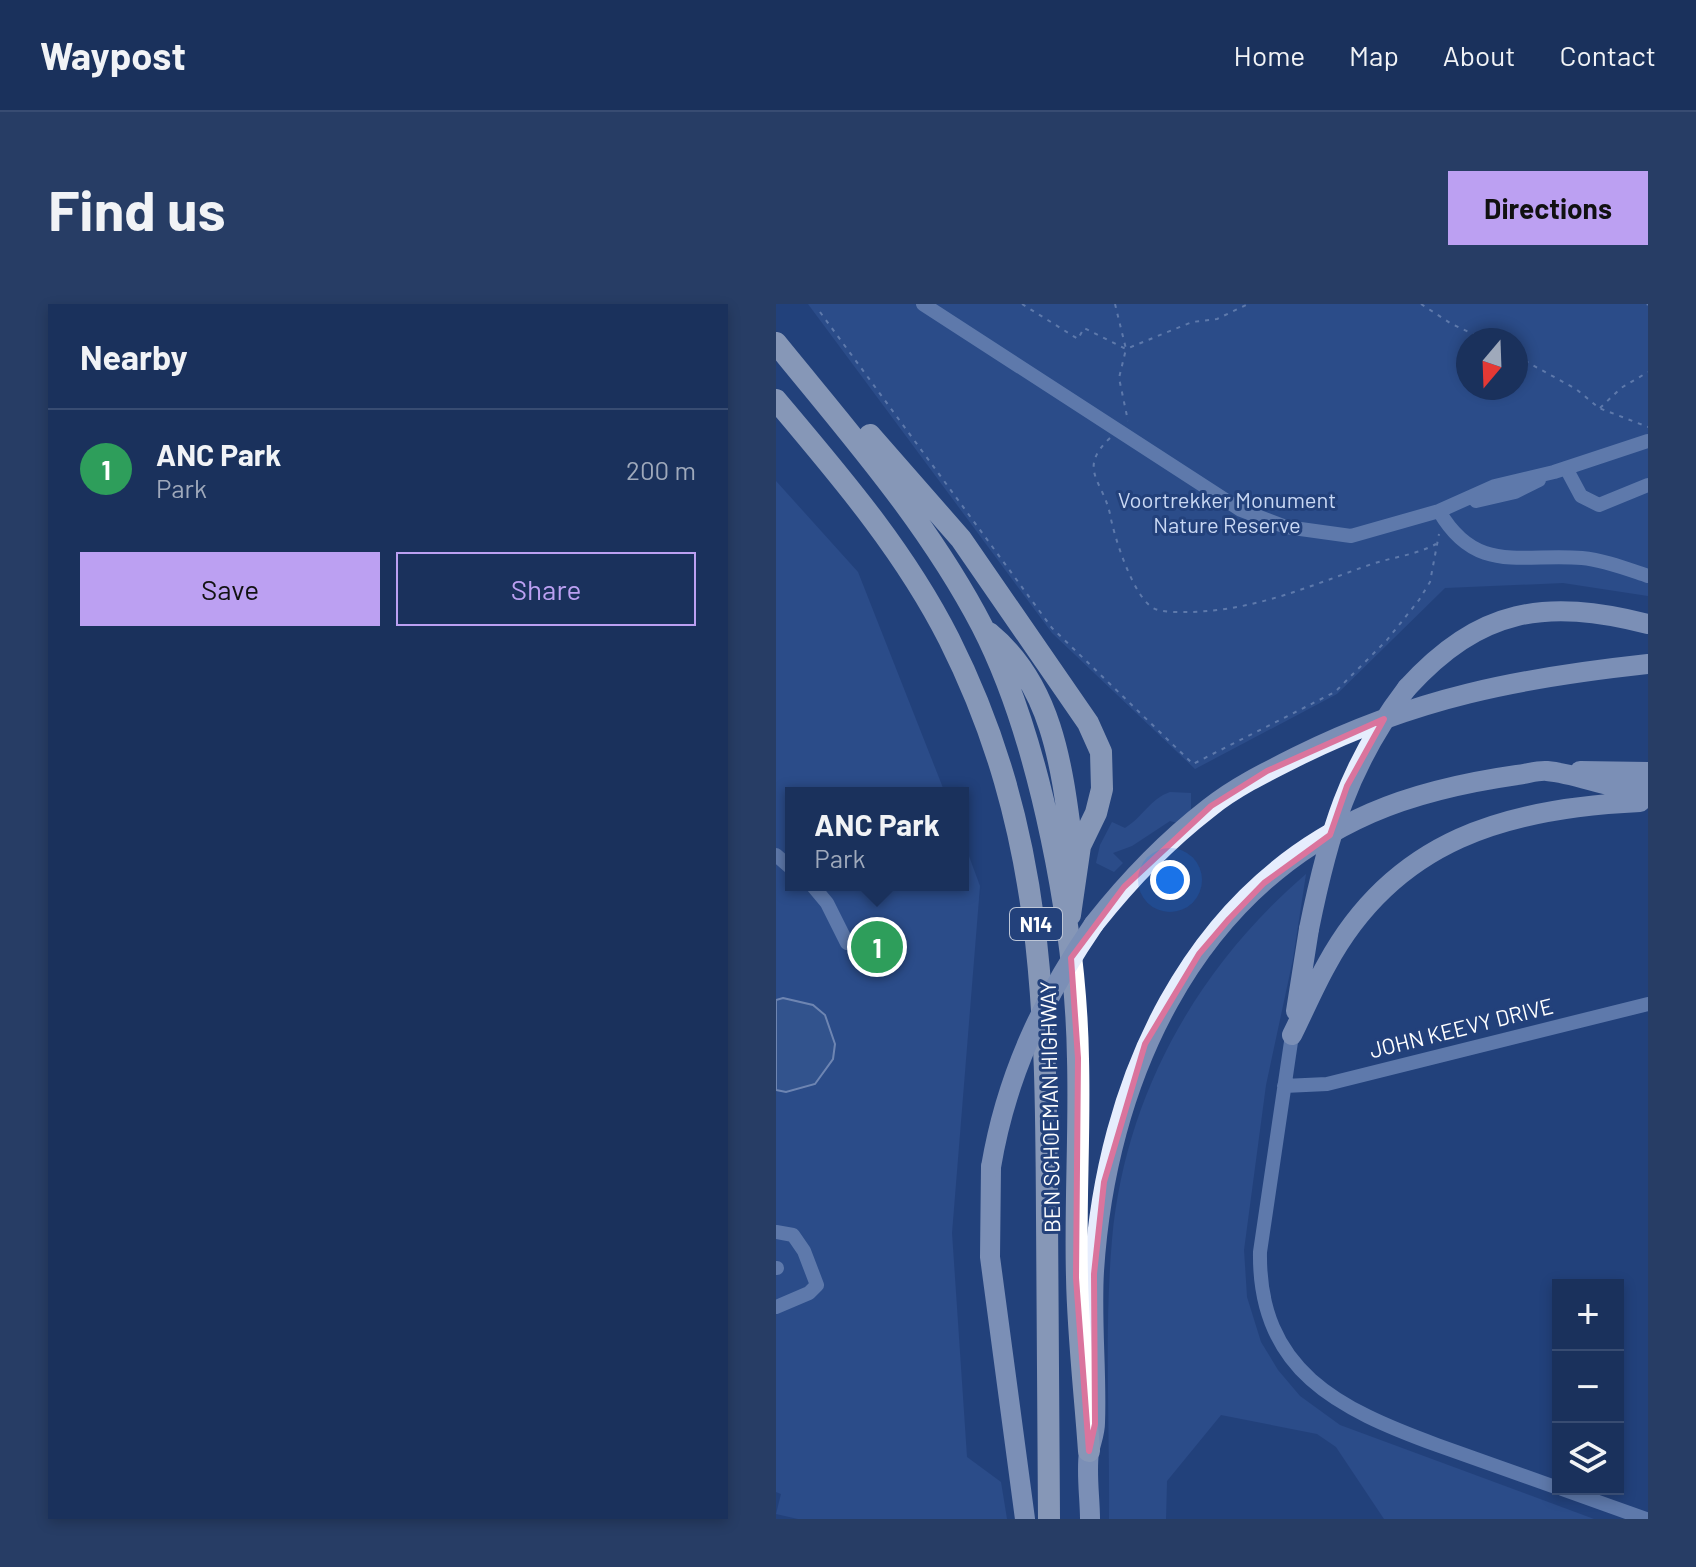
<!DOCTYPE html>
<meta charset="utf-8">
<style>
body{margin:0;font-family:Barlow,sans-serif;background:#273d65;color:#f1f3f6}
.controls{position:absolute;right:24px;bottom:24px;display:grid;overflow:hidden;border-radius:0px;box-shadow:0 4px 12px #0003}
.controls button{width:72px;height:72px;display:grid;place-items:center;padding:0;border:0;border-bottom:2px solid #384c72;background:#1a315c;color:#f1f3f6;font:40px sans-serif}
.compass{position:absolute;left:680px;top:24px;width:72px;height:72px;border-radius:50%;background:#1a315c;box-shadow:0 4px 12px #0003;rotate:199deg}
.you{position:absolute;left:394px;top:576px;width:28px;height:28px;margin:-20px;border:6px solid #fff;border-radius:50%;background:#1a73e8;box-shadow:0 0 0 12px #1a73e833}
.badge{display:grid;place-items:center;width:52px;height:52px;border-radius:50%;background:#bca0f2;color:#fff;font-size:26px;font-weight:700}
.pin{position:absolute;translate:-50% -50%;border:4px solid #fff;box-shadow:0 2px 8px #0006}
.popup{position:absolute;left:9px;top:483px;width:184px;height:104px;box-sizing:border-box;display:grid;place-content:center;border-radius:0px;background:#1a315c;filter:drop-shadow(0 2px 6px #0005);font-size:26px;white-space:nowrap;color:#9fa9bb}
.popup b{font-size:30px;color:#f1f3f6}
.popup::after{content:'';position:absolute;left:50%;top:100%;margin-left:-16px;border:16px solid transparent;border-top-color:#1a315c}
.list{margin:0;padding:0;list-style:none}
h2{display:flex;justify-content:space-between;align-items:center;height:104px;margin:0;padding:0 32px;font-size:34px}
h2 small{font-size:26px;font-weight:400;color:#9fa9bb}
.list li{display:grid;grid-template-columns:52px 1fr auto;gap:24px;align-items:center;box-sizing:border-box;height:120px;padding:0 32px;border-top:2px solid #384c72}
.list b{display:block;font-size:30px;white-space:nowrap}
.list p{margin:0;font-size:26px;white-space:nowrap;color:#9fa9bb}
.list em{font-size:26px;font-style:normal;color:#9fa9bb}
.actions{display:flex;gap:16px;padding:24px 32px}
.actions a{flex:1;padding:18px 0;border:2px solid #bca0f2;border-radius:0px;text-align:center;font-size:28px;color:#bca0f2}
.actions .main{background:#bca0f2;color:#111}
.icon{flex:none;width:44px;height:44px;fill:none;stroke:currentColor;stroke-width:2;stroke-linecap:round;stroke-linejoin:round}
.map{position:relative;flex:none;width:872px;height:1215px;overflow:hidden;border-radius:0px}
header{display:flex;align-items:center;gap:48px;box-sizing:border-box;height:112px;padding:0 40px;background:#1a315c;border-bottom:2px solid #384c72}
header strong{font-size:38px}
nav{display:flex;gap:44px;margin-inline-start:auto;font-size:28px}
.intro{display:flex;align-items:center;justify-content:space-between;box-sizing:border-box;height:192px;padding:0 48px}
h1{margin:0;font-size:56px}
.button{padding:20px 36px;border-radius:0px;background:#bca0f2;color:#111;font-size:28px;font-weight:700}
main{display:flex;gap:48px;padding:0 48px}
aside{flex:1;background:#1a315c;border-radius:0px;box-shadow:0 4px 12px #0003}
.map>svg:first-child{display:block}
</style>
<header>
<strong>Waypost</strong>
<nav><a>Home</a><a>Map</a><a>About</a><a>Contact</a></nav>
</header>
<div class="intro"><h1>Find us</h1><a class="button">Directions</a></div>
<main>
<aside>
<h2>Nearby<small></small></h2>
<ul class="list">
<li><span class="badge" style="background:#2e9e5b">1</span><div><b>ANC Park</b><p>Park</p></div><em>200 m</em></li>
</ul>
<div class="actions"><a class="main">Save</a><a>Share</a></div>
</aside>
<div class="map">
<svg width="872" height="1215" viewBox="0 0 872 1215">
<rect width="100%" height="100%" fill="#23417b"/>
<path fill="#365999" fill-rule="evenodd" d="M32,0H872V292L787,279L669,284L561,390L419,465L276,329ZM692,36H740V84H692Z
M0,177L82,268L169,489H15V581H187V536L204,582L176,929L191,1153L225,1178L231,1215H22L0,1210L5,1190L0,1188Z
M394,488L415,489V511L409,521L394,517L356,542L337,549L347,559L338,568L320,559L324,541L336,518L349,524C367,513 374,495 394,488Z
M530,570L517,655L490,781L468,946L471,993L485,1038L502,1066L524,1092L564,1121L818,1215H608L560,1143L541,1130L445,1111L391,1177L390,1215H333C334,1123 328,1028 336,936C349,791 421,664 530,570Z"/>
<path fill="#4668a2" stroke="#c9d8f4" stroke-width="2" d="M7,694L37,701L49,711L59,740L57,755L39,780L10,788L0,786V696Z"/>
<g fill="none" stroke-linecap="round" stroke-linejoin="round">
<path stroke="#a6bde5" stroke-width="2" stroke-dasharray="4 6" stroke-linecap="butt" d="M246,0L302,35L308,24L350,45L416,18L441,15L472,0
M339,0L350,45L343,74L352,117
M645,0L674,19L709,36
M871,0L872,1
M44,8L276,324L417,460L559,388L611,336L643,296L654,278L663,230
M740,52L800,85L823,104L872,123
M824,104L845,84L872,68
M334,134C301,165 327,177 334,210C338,233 357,292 377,304C387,309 402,308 414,308C482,306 533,282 596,260C617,253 640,251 660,240"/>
<path stroke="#a6bde5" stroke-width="14" d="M147,0L465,206L510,223L575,232L663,207L719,182L778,168L872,137
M790,164L805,192L823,201L872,181
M700,197L739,188L763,176
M663,207C700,271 745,249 806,254C828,256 851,265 872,272
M0,551L15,564
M36,581L51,599L71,639
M516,731L484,948C482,1067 563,1105 661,1141C701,1155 742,1170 782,1184
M508,782L551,780L872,700
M0,928L17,931L28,947L41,981L33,989L0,1003
M0,964H1
M786,1185L870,1215"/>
<path stroke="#e6edfd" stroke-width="20" d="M631,384C704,304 769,294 872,320
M804,467L872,468
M318,620C352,577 389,538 433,504C459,483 492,467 522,452C639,394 743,374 872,360
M520,707L533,625
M516,731C528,707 538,683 551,660C619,535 732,504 864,498
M215,863L214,953L249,1215
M314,1215C314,1194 310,1169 313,1148C315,1138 319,1129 319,1119C321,1069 315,1018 318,967C330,780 413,589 595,509C641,489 692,478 741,471C751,470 762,466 771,467C804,470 834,486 872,487"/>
<path stroke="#fff" stroke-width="22" d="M0,39C73,129 152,218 206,322C265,437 300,626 302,755C304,828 299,900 301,973C302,1031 309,1089 313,1147
M0,96C64,172 128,246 173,335C269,526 270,705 271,913C271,1014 273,1114 273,1215
M94,131L185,235L312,419L325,448L326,485L320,509L304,542L294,611
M213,329C281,385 287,475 298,556"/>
<path stroke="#e6edfd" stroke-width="20" d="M533,625C552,531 572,461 631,384
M215,863C230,773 266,696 318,620"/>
</g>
<path d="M0 0H872V1215H0ZM608,415L571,482L554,531L488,579L453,615L423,650L369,740L328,878L318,970L319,1120L313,1147L300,974L302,754L295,654L348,583L435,502L491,467Z" fill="#23417b" fill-opacity=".55" fill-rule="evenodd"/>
<path fill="none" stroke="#da749d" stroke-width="6" stroke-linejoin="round" d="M608,415L571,482L554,531L488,579L453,615L423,650L369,740L328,878L318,970L319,1120L313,1147L300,974L302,754L295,654L348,583L435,502L491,467Z"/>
<g text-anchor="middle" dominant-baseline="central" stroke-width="6" stroke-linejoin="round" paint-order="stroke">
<rect fill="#23417b" stroke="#bdc6d7" stroke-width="2" x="234" y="604" width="52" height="32" rx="6"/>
<g font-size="20" font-weight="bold" fill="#fff">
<text x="260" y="620">N14</text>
</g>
<g font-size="22" fill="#c9d8f4" stroke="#23417b">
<text x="451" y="195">Voortrekker Monument<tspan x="451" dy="25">Nature Reserve</tspan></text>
</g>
<g font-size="22" fill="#fff" stroke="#23417b">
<text transform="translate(685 723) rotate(-14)">JOHN KEEVY DRIVE</text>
<text transform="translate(273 803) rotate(-91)">BEN SCHOEMAN HIGHWAY</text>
</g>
</g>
</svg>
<div class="controls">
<button>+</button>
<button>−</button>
<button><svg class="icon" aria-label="layers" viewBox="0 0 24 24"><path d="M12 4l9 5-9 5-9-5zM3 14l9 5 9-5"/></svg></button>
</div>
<svg class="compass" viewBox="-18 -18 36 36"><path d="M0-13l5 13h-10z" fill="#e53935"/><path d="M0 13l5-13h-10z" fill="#9fa9bb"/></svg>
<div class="you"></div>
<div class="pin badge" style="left:101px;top:643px;background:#2e9e5b">1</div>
<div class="popup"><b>ANC Park</b>Park</div>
</div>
</main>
